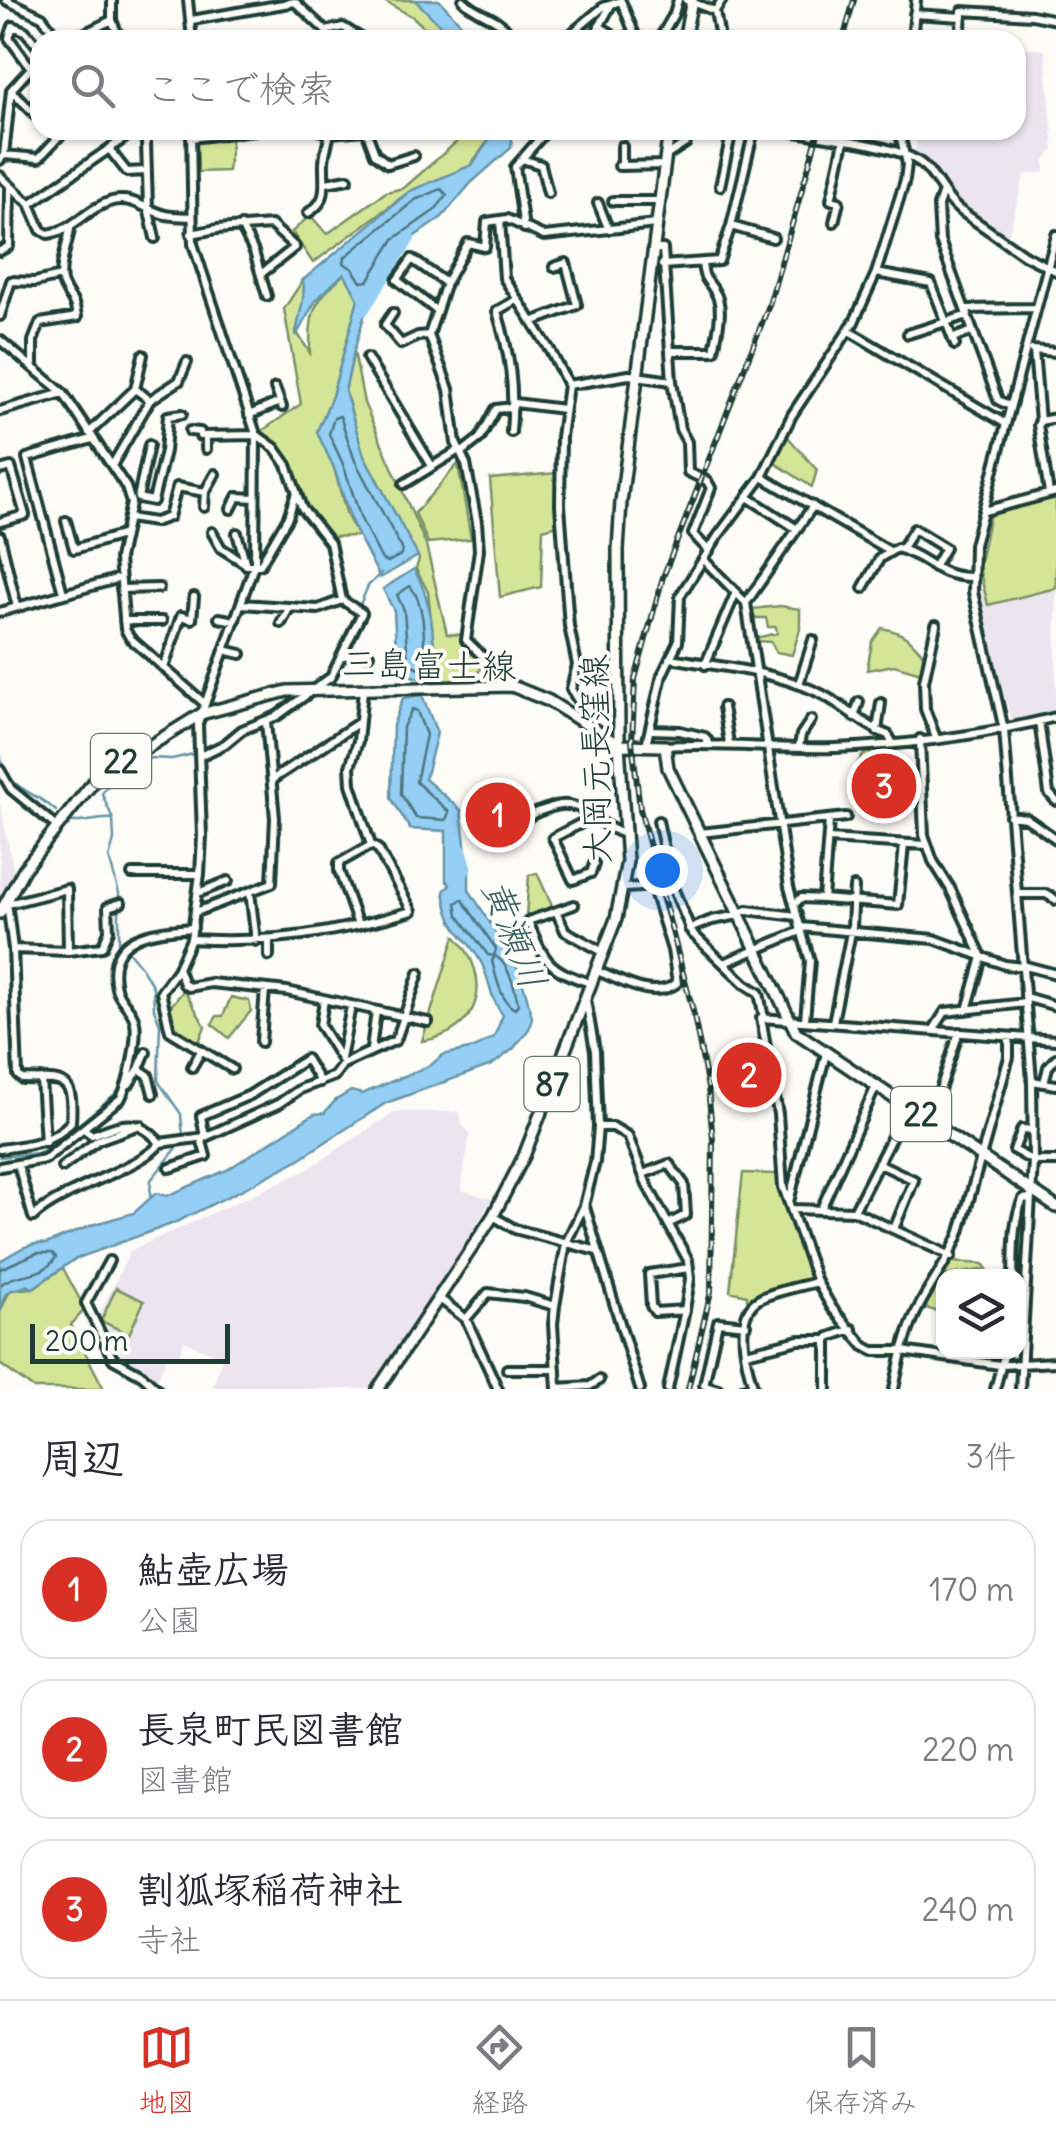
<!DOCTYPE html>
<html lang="ja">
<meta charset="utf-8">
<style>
body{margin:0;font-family:Delius,"Klee One",sans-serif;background:#f2f2f3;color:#2b2b33}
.controls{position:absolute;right:30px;bottom:30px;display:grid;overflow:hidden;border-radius:20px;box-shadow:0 2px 8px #0004}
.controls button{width:90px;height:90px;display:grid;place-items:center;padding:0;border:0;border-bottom:2px solid #e1e1e2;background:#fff;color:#2b2b33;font:50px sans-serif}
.scale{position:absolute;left:30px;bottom:25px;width:200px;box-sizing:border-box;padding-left:10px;border:5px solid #1f3d34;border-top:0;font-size:28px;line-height:35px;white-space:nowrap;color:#1f3d34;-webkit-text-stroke:8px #fdfcf7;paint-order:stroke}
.you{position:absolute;left:662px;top:870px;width:35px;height:35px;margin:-25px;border:8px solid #fff;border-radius:50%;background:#1a73e8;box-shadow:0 0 0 15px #1a73e833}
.badge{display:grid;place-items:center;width:65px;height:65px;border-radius:50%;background:#d93025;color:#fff;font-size:32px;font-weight:700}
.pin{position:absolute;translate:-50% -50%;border:5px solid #fff;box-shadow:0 2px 10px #0006}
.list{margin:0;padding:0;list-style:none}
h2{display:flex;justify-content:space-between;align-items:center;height:130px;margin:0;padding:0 40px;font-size:42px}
h2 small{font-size:32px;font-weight:400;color:#7c7c81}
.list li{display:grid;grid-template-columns:65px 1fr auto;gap:30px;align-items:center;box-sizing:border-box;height:140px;margin:0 20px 20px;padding:0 20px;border:2px solid #e1e1e2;border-radius:30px}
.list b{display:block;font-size:38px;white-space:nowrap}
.list p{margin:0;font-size:32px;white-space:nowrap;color:#7c7c81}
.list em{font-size:32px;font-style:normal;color:#7c7c81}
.icon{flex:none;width:55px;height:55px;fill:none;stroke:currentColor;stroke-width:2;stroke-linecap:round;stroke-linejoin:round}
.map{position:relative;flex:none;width:1056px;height:1389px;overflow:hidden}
.search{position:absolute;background:#fff;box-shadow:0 2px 8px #0004;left:30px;right:30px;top:30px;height:110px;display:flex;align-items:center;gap:25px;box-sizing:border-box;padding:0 35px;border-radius:30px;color:#7c7c81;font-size:38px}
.sheet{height:610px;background:#fff}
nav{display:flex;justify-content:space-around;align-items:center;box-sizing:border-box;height:140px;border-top:2px solid #e1e1e2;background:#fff;font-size:28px;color:#7c7c81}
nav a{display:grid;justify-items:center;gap:5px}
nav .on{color:#d93025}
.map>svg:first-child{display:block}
</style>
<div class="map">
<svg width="1056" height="1389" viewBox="0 0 1056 1389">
<rect width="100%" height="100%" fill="#fdfcf7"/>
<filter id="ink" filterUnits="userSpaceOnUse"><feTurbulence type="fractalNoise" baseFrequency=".01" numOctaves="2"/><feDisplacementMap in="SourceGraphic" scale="20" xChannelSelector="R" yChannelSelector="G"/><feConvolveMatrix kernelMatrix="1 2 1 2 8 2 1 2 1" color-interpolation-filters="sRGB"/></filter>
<g filter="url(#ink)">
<path fill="#ece5f0" d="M1016,46L1045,50L1054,149L1044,161L1045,172L1024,175L1008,237L954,201L927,162L915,154L917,130H1016Z
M1056,495V711L1015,720L1010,716L980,608L976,578L978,550L990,513Z
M0,802L15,878L0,903Z
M394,1112H460L462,1125L470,1133L461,1190L492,1199L420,1318L372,1389H212L222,1358L184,1341L178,1358L167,1356L156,1383L121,1354L98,1317L131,1250L307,1170Z"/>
<path fill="#d5e598" stroke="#7a9166" stroke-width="2.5" d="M382,0H415L457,40H438L413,17Z
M470,130H496L470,166L410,191L313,263L292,232L310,215L327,234L386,192L404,188Z
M232,136L228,171L196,172V141Z
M345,273L358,299L332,396L317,432L334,468L347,516L358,536L327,537L299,497L281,449L259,433L301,404L284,309L303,280L309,294L296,331L310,353C310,309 312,304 345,273Z
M354,351L364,403L426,545L447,634L465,635L486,662C470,686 465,682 438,682L428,592L416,569L419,559L363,453L345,391Z
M788,437L817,470L812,487L775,463L783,440Z
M458,464L471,539L428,543L415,513Z
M557,473L562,524L543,529L541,587L500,597L490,479Z
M1056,498V588L988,605L979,568L990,513Z
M780,606L800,609V629L792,655L776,652L771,642L756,641V638L777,633L776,627H768L766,618H753L752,609Z
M882,628C903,632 912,640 925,657L921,673L894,665L867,670L872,642Z
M868,752L886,765L883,772L890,778L891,792C870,795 875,801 852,791C850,779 857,757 868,752Z
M483,791L526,811L509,831L493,837L479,830L475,820L478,793Z
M537,873L553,908L526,917L529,875Z
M455,936C494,978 482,1032 422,1041Z
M184,990L205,1026L197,1047L177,1033L166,1012Z
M231,997L249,1001L251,1011L229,1038L212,1024L217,1016H223Z
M743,1173L777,1174L814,1279L765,1297L747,1299V1295L730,1291Z
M952,1262L983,1264L987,1269L944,1276L943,1313L922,1307Z
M63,1268L85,1309L71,1325L104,1389H34L0,1364V1312L10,1290L33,1288Z
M116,1288L144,1301L129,1334L101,1321Z"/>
<path fill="#95cff5" stroke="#6695a8" stroke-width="2.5" d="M415,0H439L476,40H455Z
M496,130H513L511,148L471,183L442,217L402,245L370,296L354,351L345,391L364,456L418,556L380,578L352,523L334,468L317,432L332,396L358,299L344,273L316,300L296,336C298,316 306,299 303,280L410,191L472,165Z
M414,569C435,606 434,642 434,683L397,671L394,611L383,589Z
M422,695L437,733L425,779L461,810L467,860L458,878L469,870V890L514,960L525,990L532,1017L529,1029L513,1049L492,1065L386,1103L296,1161L253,1184L174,1223L75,1259L33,1288C20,1283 32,1286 20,1288C1,1292 6,1295 0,1312V1261C14,1253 29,1241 46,1244L95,1224L134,1213L156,1193L167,1196L227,1170L314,1114L324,1113L336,1100L351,1091L362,1094L431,1065L443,1055L474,1048L494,1037L503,1015C490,1000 490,979 481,962C463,930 450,934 444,891L450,885L446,880V831L410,829L391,798L393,725L403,698Z"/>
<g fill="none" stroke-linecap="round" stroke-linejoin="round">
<path stroke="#4e7781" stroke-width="2.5" d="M441,189L447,195L435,210L394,239L368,281L361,282L353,269L344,263L345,257L415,200Z
M340,416L355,461L402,549L401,555L388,562L382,560L361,519L343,464L329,434L334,418Z
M410,586C426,605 424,639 424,664L420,668L408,663L404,610L397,595Z
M412,709L417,711L426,735L416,782L449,812L446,820L416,818L401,794L403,727Z
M462,899L496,949L494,956L488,955L458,915L456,903Z
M495,956C509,963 515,989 518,1004L515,1009C501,1003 496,976 492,961Z
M0,1269L37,1253H52L56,1257C44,1279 16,1271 0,1285"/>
<path stroke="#6695a8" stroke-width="2.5" d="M359,607L368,586L381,573
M311,686L332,669
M271,716L301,694
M219,744L240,728
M0,753C5,791 35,790 56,811
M68,821C84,825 96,817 113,819
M120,941L142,968L153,987L154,1009L160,1024L158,1081L181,1114L183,1137
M115,956L119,940V893L109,858L114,840L113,819L102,794L105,788L150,758L172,759L198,753
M115,993L132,1024L126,1075
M0,1157L37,1153L52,1147L122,1088
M150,1196L151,1180L180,1144"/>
<path stroke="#95cff5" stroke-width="12" d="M363,310L409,238
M460,891L457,885L466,866L461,850"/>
<defs>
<path id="minor" d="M6,0L42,17L60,40
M112,0V20L120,40
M188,0L192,40
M463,0C479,17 503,16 513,40
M686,0L715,11L722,0
M621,1L637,40
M715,11L719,33L716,40
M914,14L962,17
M192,20L295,2L326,31L325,40
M599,26L609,32L606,40
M961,29L962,11L1032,15L1056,20
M326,31L343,27L364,40
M71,40L112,20
M169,40L192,39
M564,40L603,7L621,1
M592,40L611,5
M659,40L674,14L678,0
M912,40L916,0
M11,90L40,119
M139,130L146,142L148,207L155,238
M191,130L193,244L256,434L255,563L198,724L202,836L200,874L191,939L178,968L184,984L188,987L211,983L287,991L428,1022
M318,130L330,133L365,130
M366,130L375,154L388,164L414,156
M783,130C818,137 898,143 923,165C937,178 943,196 958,209L1024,255L1056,271
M191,138L257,130
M109,149L136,130
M4,155L39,158L65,130
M666,156L686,143L690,130
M522,159L541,165L548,193
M0,160L4,155L11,90L31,68L9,38L13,26L25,31L40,49
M619,166L664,165
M622,166V146
M0,176L30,204L41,230L48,234C74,231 86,208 112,201C135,196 146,211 166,215C174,217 183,216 191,217
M326,183L348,179
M720,186L732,130
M942,194L938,206L940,241L998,400L1010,406
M613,201H660
M598,203L608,228
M30,204L109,149L127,172L146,171
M308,213C328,201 324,188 324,168C323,156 328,144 330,133
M500,220L504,278L550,350L568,385
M834,222L839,202L831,200L844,141
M241,226L254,252L267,296
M731,226L773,238
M524,228L515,167L547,130
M191,234L217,229L271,225L295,247L261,274
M654,249H663L672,381L680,429L687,442L688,472L707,481L711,488L693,534L709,551
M0,251L9,246L10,186
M662,265L719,261L731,226L754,130
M876,273L931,283L955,345
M966,309L1036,308
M437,311L397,280L412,259L446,283
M393,313L385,325L401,344L418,336L429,335
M0,316L11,281L35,282L61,276
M532,322L577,305L566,263L554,267
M849,331L1006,424
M908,334L968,315
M953,338L973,331
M0,340L63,393L126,487L131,503L119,559L125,629L130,638L204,703
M1032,350L1056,352
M671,351H714C717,333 725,308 715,292C707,278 704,282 702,263
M1034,351L1040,421
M143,355L135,389L150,400
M367,358L432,466
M33,364V341L40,323L77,317C74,297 71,302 64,287C56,273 68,244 70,229
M275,388L282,407
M515,403L563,409
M0,411L63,393
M249,415L280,402
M190,431L200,432V436L256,435
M511,432C515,388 510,354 497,311L516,300
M89,433L135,389
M206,436V449
M461,453L480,438L496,409L513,407
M113,464L150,400L179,381L187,362
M0,470L11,467L25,515L0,522
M762,477L888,550
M404,484L459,450
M1049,493L1038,425L1040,421L1056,418
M138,498L153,501L165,451L168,416L182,414
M138,498L149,445
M749,498L797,529
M204,507L205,492L215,474
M231,509L237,497L255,498
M984,511L1056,492
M128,518L155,522L169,517L177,487L205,492
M66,521L74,549L122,535
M212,532L221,548L246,564
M237,533L246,565H260L288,517L295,496
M0,536L17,607
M902,548L914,529L945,548L934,567
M704,560L746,603L789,887L810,961L805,1020
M863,588L880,558L897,548C928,556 935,577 972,577
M121,589L159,588
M63,593L27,458L92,439
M746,603L813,506
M241,604L318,609L342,600
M0,612L120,578
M219,618L235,621
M124,621H162
M281,623L290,607
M224,650L241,654
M343,656L369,654
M671,658C720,667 769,670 815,691C841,702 860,724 888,735L892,742
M705,665L736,592
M164,668L181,616L192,619L194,597
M799,684L813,640
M511,685L466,640L479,550L477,522L466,464L456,443L449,389L429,335L446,283L468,243L485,247L487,222L507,219L544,236L656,224
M723,707L729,743
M854,717L859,702
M581,721L583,709L571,689L577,665L569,626L560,505L561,437L568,385L629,375L672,381
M1039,721L1049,793L1056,801
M652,730L680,731L705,737L709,743
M877,731L881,703
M936,738L925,709L924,681L936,625
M920,739L924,835L933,861L950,888L982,957L967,1010
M646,745L662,675L678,642L680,596L718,536L762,477L792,415L854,322L876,273L905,180L907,164L899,130
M665,746C722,742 778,750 835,748C909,745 984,735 1056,717
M799,747L801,735L811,720
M200,756L225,744L242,730L277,716L331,677L362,613L342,600L330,543L302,508L287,465L275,448L257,435
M0,770L11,789L56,826
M273,779L358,723
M1010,816L1026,818L1056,839
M829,820L823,899L898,905L904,845
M523,821C531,813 541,811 552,807C584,796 598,829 626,834
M658,821L672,885
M700,833L846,817
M828,839L927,845
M594,864L591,873L573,880L553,838L595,816
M132,874H200
M625,888L672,885L692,933L745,984L759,993L764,1018
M250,892L256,941
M198,893L228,881
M1017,894H1046L1056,900
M8,904L67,889L68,951
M574,905L528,921C545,962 547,969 590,983
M794,905L801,898L823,899
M196,912L272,883L275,818L266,722
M557,913L565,931L603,952
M738,913L747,910L797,916
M358,925L339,871V863L371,845
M800,927L934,939L1005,965L1022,967
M689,929L712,920L739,915
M191,939C270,944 337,933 412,911L378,849L371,845L351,784L350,767L358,741L363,690
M269,941V956
M13,949L68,951L102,947L109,931L108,907L121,903
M724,963L801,931
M1022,965L1056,974
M177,970L161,992L170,1031L232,1069
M597,971C621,980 653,1001 677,983L672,950L653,888
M1025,997L1056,1006
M324,1000L320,1025L341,1059
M833,1022L852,927L854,887
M934,1029L945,1012L1025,1003
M1056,1040L761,1018L778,1114L783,1187L817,1282L832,1308L864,1346L873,1351H902L1000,1365L1056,1362
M261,1042L265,989
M371,1049L376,1011
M341,1059L351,1006
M192,1067L201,1051
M139,1069L146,1052
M41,1079L45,1142
M1032,1081L1056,1085
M1044,1083L1048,1067L1056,1058
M129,1084L139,1069L148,1075L153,1094
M930,1120L959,1032
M598,1127H613L628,1136L647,1185L688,1260L690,1279L685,1310L668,1389
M84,1129L92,1135C122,1124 136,1115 160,1143L205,1137L278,1104L300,1089L334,1076L343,1064L396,1040L419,973
M1033,1130L1022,1129L1014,1150L1033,1161H1056
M205,1137L201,1116L250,1095L306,1059L320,1082
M0,1149C28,1145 50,1144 71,1122C74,1076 65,1080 22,1079L18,1075L13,949L7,902
M878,1163L914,1180L894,1229
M18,1165L33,1217C62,1189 146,1166 160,1143
M0,1167L45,1159L121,1098C129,1083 138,1039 135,1022C133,1009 119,1001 116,988C104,933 155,931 193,928
M62,1167L98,1140L140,1125
M170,1168L206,1156L201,1138
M643,1174L669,1164L684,1184L686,1215L668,1224
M789,1202L826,1053
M585,1207L640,1389
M792,1209L854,1211L951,1256
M821,1209L877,1084
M854,1211L908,1105
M493,1216L515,1229L597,1251
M109,1261L86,1303L113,1359L142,1375L157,1389
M1013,1276C1014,1251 1012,1222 1023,1199L1030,1198
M440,1299L466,1319L498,1389
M685,1310L655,1312L651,1306L649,1274L689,1268
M466,1319L488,1293L524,1297L555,1306
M746,1353L799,1340H827
M507,1369H556
M557,1388L590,1386L599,1380
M557,1389L553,1324L555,1306L566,1243L584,1206L595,1162L598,1127L595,1051L586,1000
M718,1389L704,1385L718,1322L746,1325
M742,1389L753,1386
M754,1389C747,1367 734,1320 755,1302C765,1293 802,1286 817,1282
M827,1389V1340L829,1337L852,1329
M894,1389C900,1359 906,1330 921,1303C934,1279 950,1258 960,1232L1009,1057V1037
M995,1389L1005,1352
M1020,1389L1033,1161L1032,1081L1004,730L973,592L974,545L1056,235"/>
<path id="major" d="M684,40L692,0
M0,913L24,869L95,780L201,714L287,691L512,686L549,701L619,745L665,746L668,768L796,1032L1056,1207
M378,1389L493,1216L524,1156L616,919L627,861L619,745L618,550L621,502L669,130"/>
</defs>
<use href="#minor" stroke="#1f3d34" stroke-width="14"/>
<use href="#major" stroke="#1f3d34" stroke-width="16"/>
<use href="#minor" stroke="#fdfcf7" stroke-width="6"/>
<use href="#major" stroke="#fdfcf7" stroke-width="9"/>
<defs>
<path id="rail" d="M843,40L854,0
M688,1389L711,1291L713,1140L708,1088L693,1011L640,809L632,741L635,679L663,577L769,305L819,130"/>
</defs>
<use href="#rail" stroke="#1f3d34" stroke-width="6"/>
<use href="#rail" stroke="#fdfcf7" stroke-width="2.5" stroke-dasharray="8" stroke-linecap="butt"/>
</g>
</g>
<g text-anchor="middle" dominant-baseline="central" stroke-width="8" stroke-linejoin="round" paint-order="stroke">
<g fill="#fdfcf7" stroke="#62766e" stroke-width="2.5">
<rect x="91" y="734" width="60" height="54" rx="8"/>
<rect x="524.5" y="1057" width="55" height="54" rx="8"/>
<rect x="891" y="1087" width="60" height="54" rx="8"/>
</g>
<g font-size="32" font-weight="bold" fill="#1f3d34">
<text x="121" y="761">22</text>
<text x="552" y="1084">87</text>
<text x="921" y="1114">22</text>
</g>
<g font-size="35" fill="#1f3d34" stroke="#fdfcf7">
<text transform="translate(429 664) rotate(1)">三島富士線</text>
<text transform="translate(595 759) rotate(-91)">大岡元長窪線</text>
</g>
<g font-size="38" font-style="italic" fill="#3c6264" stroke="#fdfcf7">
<text transform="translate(515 934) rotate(69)">黄瀬川</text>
</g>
</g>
</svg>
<div class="controls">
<button><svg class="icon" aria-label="layers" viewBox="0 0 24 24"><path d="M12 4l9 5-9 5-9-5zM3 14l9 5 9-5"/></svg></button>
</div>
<div class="scale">200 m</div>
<div class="you"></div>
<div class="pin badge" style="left:498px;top:815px">1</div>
<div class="pin badge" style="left:749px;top:1075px">2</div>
<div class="pin badge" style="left:884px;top:786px">3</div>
<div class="search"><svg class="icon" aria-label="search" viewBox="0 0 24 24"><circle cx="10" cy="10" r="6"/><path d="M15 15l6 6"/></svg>ここで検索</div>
</div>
<section class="sheet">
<h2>周辺<small>3件</small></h2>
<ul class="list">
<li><span class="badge">1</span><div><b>鮎壺広場</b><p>公園</p></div><em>170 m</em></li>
<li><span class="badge">2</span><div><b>長泉町民図書館</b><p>図書館</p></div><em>220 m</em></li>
<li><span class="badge">3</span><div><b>割狐塚稲荷神社</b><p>寺社</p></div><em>240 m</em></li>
</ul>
</section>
<nav>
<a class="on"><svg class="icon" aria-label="map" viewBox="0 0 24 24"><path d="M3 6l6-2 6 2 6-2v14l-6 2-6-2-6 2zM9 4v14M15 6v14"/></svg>地図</a>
<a><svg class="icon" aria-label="directions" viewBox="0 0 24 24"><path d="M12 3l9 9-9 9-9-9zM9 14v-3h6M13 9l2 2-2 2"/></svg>経路</a>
<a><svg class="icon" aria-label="saved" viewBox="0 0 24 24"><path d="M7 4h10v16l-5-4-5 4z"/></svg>保存済み</a>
</nav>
